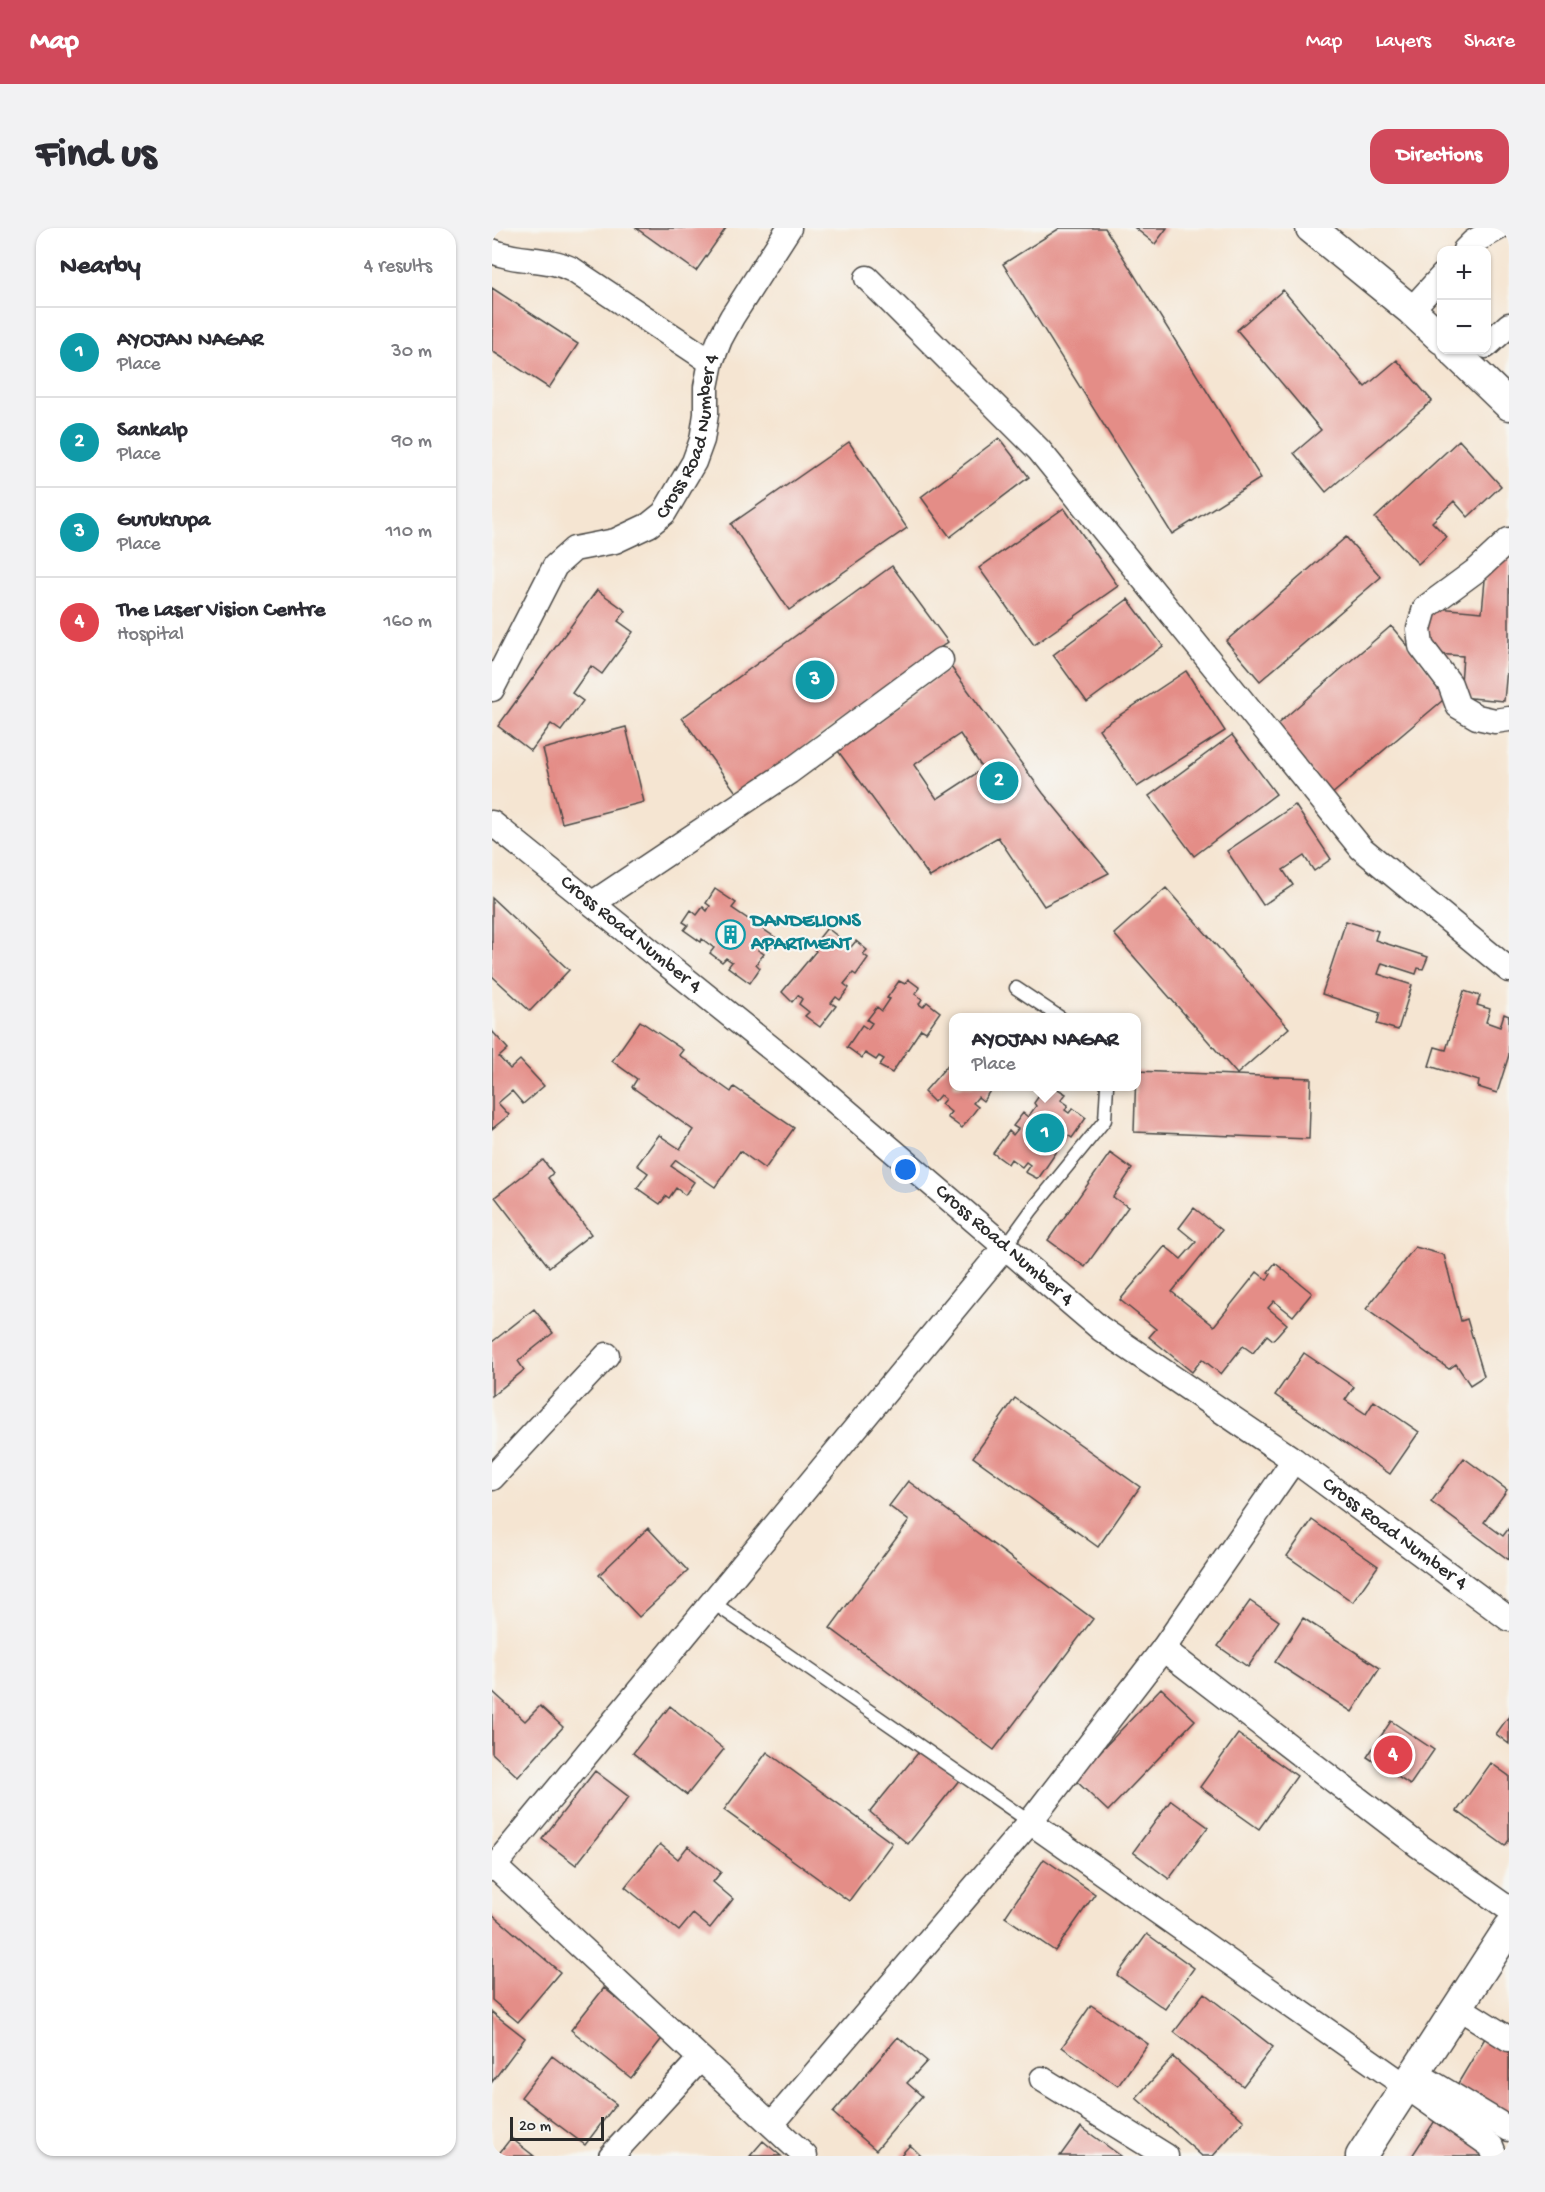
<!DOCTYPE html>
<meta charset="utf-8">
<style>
body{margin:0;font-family:"Gochi Hand",sans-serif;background:#f2f2f3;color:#2b2b33}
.controls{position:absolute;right:18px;top:18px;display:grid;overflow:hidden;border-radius:12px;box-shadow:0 2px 4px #0004}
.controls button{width:54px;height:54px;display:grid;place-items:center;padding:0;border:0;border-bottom:2px solid #e1e1e2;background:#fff;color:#2b2b33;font:30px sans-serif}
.scale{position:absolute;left:18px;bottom:15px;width:94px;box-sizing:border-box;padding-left:6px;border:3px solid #2b2b2b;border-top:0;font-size:16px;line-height:21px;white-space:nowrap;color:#2b2b2b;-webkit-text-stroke:4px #f6f6f2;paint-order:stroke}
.you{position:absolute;left:414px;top:942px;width:21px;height:21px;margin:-15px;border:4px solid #fff;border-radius:50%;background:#1a73e8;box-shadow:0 0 0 9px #1a73e833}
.badge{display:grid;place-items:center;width:39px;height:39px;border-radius:50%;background:#d1495b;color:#fff;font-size:20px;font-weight:700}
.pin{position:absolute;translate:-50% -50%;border:3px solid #fff;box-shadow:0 2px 6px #0006}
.popup{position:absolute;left:457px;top:785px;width:192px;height:78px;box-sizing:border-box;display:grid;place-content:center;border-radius:12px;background:#fff;filter:drop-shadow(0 2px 4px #0005);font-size:20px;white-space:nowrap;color:#7c7c81}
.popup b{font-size:22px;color:#2b2b33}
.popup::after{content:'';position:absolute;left:50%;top:100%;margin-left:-12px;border:12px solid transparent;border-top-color:#fff}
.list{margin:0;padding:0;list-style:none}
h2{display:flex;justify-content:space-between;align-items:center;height:78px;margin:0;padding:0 24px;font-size:26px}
h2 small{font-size:20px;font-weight:400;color:#7c7c81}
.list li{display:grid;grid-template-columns:39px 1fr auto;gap:18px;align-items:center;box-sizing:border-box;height:90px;padding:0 24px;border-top:2px solid #e1e1e2}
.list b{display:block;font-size:22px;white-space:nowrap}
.list p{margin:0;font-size:20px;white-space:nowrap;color:#7c7c81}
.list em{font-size:20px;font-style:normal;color:#7c7c81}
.map{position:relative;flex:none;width:1017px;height:1928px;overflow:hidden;border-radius:18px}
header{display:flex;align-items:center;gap:36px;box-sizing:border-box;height:84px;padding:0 30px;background:#d1495b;color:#fff}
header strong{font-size:28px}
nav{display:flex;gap:33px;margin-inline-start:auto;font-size:21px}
.intro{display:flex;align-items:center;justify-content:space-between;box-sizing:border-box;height:144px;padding:0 36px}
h1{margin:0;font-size:42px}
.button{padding:15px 27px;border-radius:18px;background:#d1495b;color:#fff;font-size:21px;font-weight:700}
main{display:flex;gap:36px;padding:0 36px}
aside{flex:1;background:#fff;border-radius:18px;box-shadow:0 2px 4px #0004}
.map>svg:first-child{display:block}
</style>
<header>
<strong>Map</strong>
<nav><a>Map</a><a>Layers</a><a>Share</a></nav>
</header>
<div class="intro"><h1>Find us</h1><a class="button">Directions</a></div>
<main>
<aside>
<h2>Nearby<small>4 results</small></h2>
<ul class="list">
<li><span class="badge" style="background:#0f9aa8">1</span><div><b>AYOJAN NAGAR</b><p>Place</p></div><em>30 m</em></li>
<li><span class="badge" style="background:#0f9aa8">2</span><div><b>Sankalp</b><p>Place</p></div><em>90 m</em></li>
<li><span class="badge" style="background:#0f9aa8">3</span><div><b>Gurukrupa</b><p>Place</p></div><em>110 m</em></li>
<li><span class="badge" style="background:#e0444e">4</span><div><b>The Laser Vision Centre</b><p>Hospital</p></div><em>160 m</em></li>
</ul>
</aside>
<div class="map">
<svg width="1017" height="1928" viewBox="0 0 1017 1928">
<rect width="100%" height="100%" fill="#f6f6f2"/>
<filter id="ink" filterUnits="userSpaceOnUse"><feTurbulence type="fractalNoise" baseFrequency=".0167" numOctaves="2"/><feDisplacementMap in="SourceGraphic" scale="12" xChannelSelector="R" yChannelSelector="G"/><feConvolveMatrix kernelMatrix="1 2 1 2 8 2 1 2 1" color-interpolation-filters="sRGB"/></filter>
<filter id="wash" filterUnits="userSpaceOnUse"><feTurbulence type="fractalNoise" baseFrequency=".008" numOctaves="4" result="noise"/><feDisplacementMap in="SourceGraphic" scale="24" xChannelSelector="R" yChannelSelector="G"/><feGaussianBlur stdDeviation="1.35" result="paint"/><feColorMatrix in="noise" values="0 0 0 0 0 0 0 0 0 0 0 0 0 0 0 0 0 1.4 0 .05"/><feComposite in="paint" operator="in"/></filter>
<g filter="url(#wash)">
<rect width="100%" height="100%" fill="#f5e5d2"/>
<g id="blocks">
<path fill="#e48d87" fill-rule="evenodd" d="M144,0H234L204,43Z
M568,0H613L769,250L680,306L511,36Z
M643,0H675L663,16Z
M0,60L86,116L57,160L0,123Z
M791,62L873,159L905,132L940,173L834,264L802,225L829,202L745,102Z
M507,210L537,249L458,309L429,269Z
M967,212L1009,258L976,289L962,273L940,294L955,309L926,336L883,290Z
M357,214L415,300L297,382L239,296Z
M572,280L626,358L542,417L487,340Z
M854,309L889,349L768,453L734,413Z
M996,320L1017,322V419L1012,473L968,469L971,428L931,425L935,379L990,384Z
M400,338L456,414L246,567L190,490Z
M105,362L134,383L126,393L141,404L110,446L99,438L80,465L91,473L69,503L59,496L39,523L6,498Z
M636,371L671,418L595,474L561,427Z
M899,398L957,467L839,567L782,499Z
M459,439L551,565L617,645L552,678L506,609L438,649L346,523ZM468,506L491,541L445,571L422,537Z
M694,443L733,503L645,559L607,501Z
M134,499L152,574L70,595L51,521Z
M740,507L784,566L702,628L657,568Z
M803,577L839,631L822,643L812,628L791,642L801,657L771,677L735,623Z
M674,660L797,800L745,846L622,706Z
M223,661L244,675L240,680L284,710L277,722L270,717L266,722L272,726L264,736L268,740L258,755L236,739L240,734L234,730L230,734L218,725L222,720L210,711L209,714L192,702L196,697L191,694L199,682L205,687L211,679L215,683L218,678L214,675Z
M0,670L77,742L38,783L0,748Z
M854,693L886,703L883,712L936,729L931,741L926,740L924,746L890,735L886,746L920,757L906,802L885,796L888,785L830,766Z
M335,700L348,710L345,715L349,719L352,714L359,719L364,713L375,722L371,726L376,730L364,747L361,745L352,756L357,760L348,772L344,769L339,775L344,778L328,799L313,788L317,784L307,776L310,771L306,767L300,774L290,764L324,723L320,719Z
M416,751L428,760L423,766L430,771L427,776L431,779L435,774L448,784L434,804L429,801L400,845L387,838L392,831L387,828L384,832L373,825L370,830L355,819L370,797L376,801L380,795L375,792L385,779L390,783L398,771L395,770L407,753L413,756Z
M972,763L988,768L985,777L998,781L994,794L1008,799L1012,786L1017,788V827L1005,865L986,859L987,853L937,838L943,819L954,822Z
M148,793L191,822L187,827L239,864L242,859L302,900L273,941L248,923L223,959L184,932L179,938L202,954L193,967L184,960L177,970L174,968L168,976L145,960L156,945L145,937L167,907L188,921L201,902L140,859L145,851L120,833Z
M0,803L16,821L7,829L18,841L28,832L52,858L31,876L20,863L6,875L17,887L0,901Z
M462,830V858H498L500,860L491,873L486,869L481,875L486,879L470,900L455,889L459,884L449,876L453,871L448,867L442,874L432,864Z
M644,843L819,850L817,911L642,904Z
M561,858L574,866L569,872L576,877L573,882L577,885L581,880L594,890L580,910L576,907L546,951L533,944L538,937L534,934L530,939L519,931L516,936L501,925L517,903L521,907L526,901L521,898L531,885L536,889L544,878L542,875L553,859L558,862Z
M618,925L640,941L621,969L636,979L593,1039L556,1012Z
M51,932L61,945L56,950L99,1006L57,1039L3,969Z
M702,980L730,1002L680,1064L722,1098L765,1044L775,1052L779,1046L776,1044L783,1035L820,1065L801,1088L782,1073L776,1080L795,1096L781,1112L775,1107L761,1125L751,1118L729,1146L710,1131L700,1144L657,1109L664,1101L628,1072L673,1018L689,1031L704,1014L687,1000Z
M923,1019L952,1027L969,1093L975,1091L992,1148L978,1157L964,1136L957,1141L874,1081Z
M42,1081L61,1105L26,1133L32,1142L0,1168V1114Z
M812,1125L862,1159L853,1172L874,1186L882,1173L927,1204L898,1246L783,1167Z
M523,1170L648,1259L606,1319L481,1229Z
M972,1230L1015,1262L992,1294L1011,1308L1017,1300V1332L939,1274Z
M416,1253L601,1391L502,1522L338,1400L417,1293L397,1278Z
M820,1292L886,1338L861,1374L795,1328Z
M156,1300L196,1343L147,1389L107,1347Z
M758,1373L787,1393L756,1439L726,1418Z
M811,1390L888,1440L860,1484L783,1434Z
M669,1460L703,1492L616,1583L582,1551Z
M0,1463L33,1493L48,1478L71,1499L26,1549L0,1525Z
M178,1478L232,1521L195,1567L141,1525Z
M1017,1488V1516L1004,1506Z
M899,1493L942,1522L918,1557L875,1529Z
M746,1506L805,1548L767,1601L708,1559Z
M430,1520L468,1551L416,1616L378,1584Z
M275,1524L400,1615L357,1673L232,1582Z
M999,1535L1017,1548V1612L1013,1618L965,1583Z
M103,1543L137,1569L84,1637L50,1611Z
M679,1572L716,1599L677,1651L641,1624Z
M168,1616L186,1631L196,1618L229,1644L221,1654L241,1671L218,1700L201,1686L187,1703L133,1659Z
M552,1631L603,1666L563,1723L513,1689Z
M0,1686L68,1744L26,1794L0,1772Z
M655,1706L702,1740L673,1781L625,1747Z
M112,1760L172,1808L139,1850L79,1802Z
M712,1765L781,1819L751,1858L682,1804Z
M599,1777L656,1816L626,1858L570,1819Z
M0,1784L33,1810L0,1854Z
M996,1805L1017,1818V1894L962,1862Z
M406,1809L435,1833L415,1855L430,1868L384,1922L341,1885Z
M60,1828L124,1876L93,1917L29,1869Z
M681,1829L752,1893L721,1928H710L644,1870Z
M946,1888L995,1919L989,1928H920Z
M589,1899L629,1928H568Z
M19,1910L42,1928H5Z
M271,1913L289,1928H258Z
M418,1917L429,1928H408Z"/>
</g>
</g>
<g filter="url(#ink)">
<use href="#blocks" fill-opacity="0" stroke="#494744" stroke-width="1.5"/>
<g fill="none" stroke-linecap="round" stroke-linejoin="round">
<defs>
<path id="service" d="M524,760L569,790
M513,1019L539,983L613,892L615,858
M220,1374L538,1594"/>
<g id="minor">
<path d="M973,22L981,14L1006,0"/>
<path d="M0,23C28,35 54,28 81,42L219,134"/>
<path d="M375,50L547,222L869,620L1017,742"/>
<path d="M919,82L950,48"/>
<path d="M994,118L1017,97"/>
<path d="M1017,312L986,341L933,380L927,401L929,418L958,456L966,478L985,489L1003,493L1017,491"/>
<path id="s1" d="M0,461L63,338L82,321L123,313L157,297L172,285L202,234L210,212L214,186V159L219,134L228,111L240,89L297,0"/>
<path id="s2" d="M0,595L316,850L609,1101L802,1232L1017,1391"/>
<path d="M101,675L297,544L449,432"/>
<path d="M0,1250L115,1127"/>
<path d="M671,1421L927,1618L1017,1681"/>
<path d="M538,1594L999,1918L1003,1928"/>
<path d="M0,1636L313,1928"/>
<path d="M0,1641L513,1019"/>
<path d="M966,1779L1017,1811"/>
<path d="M922,1844L1017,1901"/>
<path d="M550,1851L674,1928"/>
<path d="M280,1896L538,1594L671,1421L802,1232"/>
<path d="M119,1928L208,1831"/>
</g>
<path id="tertiary" d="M819,0L919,82L950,111
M960,122L1017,177
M869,1928L1017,1700"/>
</defs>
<use href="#service" stroke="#494744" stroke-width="15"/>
<use href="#minor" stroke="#494744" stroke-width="27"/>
<use href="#tertiary" stroke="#494744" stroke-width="33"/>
<use href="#service" stroke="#fff" stroke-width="12"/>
<use href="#minor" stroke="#fff" stroke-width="24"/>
<use href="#tertiary" stroke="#fff" stroke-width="30"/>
</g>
</g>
<defs>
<symbol id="building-ring" viewBox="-11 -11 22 22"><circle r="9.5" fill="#f6f6f2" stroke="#0f9aa8" stroke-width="1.5"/><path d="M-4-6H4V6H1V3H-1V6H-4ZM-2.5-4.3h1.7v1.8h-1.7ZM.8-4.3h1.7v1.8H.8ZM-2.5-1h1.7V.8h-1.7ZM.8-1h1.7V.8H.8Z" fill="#0f9aa8"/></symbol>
</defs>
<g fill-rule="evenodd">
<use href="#building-ring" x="222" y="690" width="33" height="33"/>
</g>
<g text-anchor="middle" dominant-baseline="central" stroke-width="4.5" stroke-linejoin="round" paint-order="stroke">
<g font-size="20" fill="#2b2b2b" stroke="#f6f6f2">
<text stroke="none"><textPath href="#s1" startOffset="344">Cross Road Number 4</textPath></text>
<text stroke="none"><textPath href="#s2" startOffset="178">Cross Road Number 4</textPath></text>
<text stroke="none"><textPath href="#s2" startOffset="664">Cross Road Number 4</textPath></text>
<text stroke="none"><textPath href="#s2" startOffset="1150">Cross Road Number 4</textPath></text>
</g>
<g font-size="20" font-weight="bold" fill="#0d838f" stroke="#f6f6f2" text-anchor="start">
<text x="259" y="694">DANDELIONS<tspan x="259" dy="23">APARTMENT</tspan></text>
</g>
</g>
</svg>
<div class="controls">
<button>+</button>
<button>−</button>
</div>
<div class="scale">20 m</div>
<div class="you"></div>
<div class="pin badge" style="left:553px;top:905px;background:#0f9aa8">1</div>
<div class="popup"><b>AYOJAN NAGAR</b>Place</div>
<div class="pin badge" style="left:507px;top:553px;background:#0f9aa8">2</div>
<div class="pin badge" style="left:323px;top:452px;background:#0f9aa8">3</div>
<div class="pin badge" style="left:901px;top:1527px;background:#e0444e">4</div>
</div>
</main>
